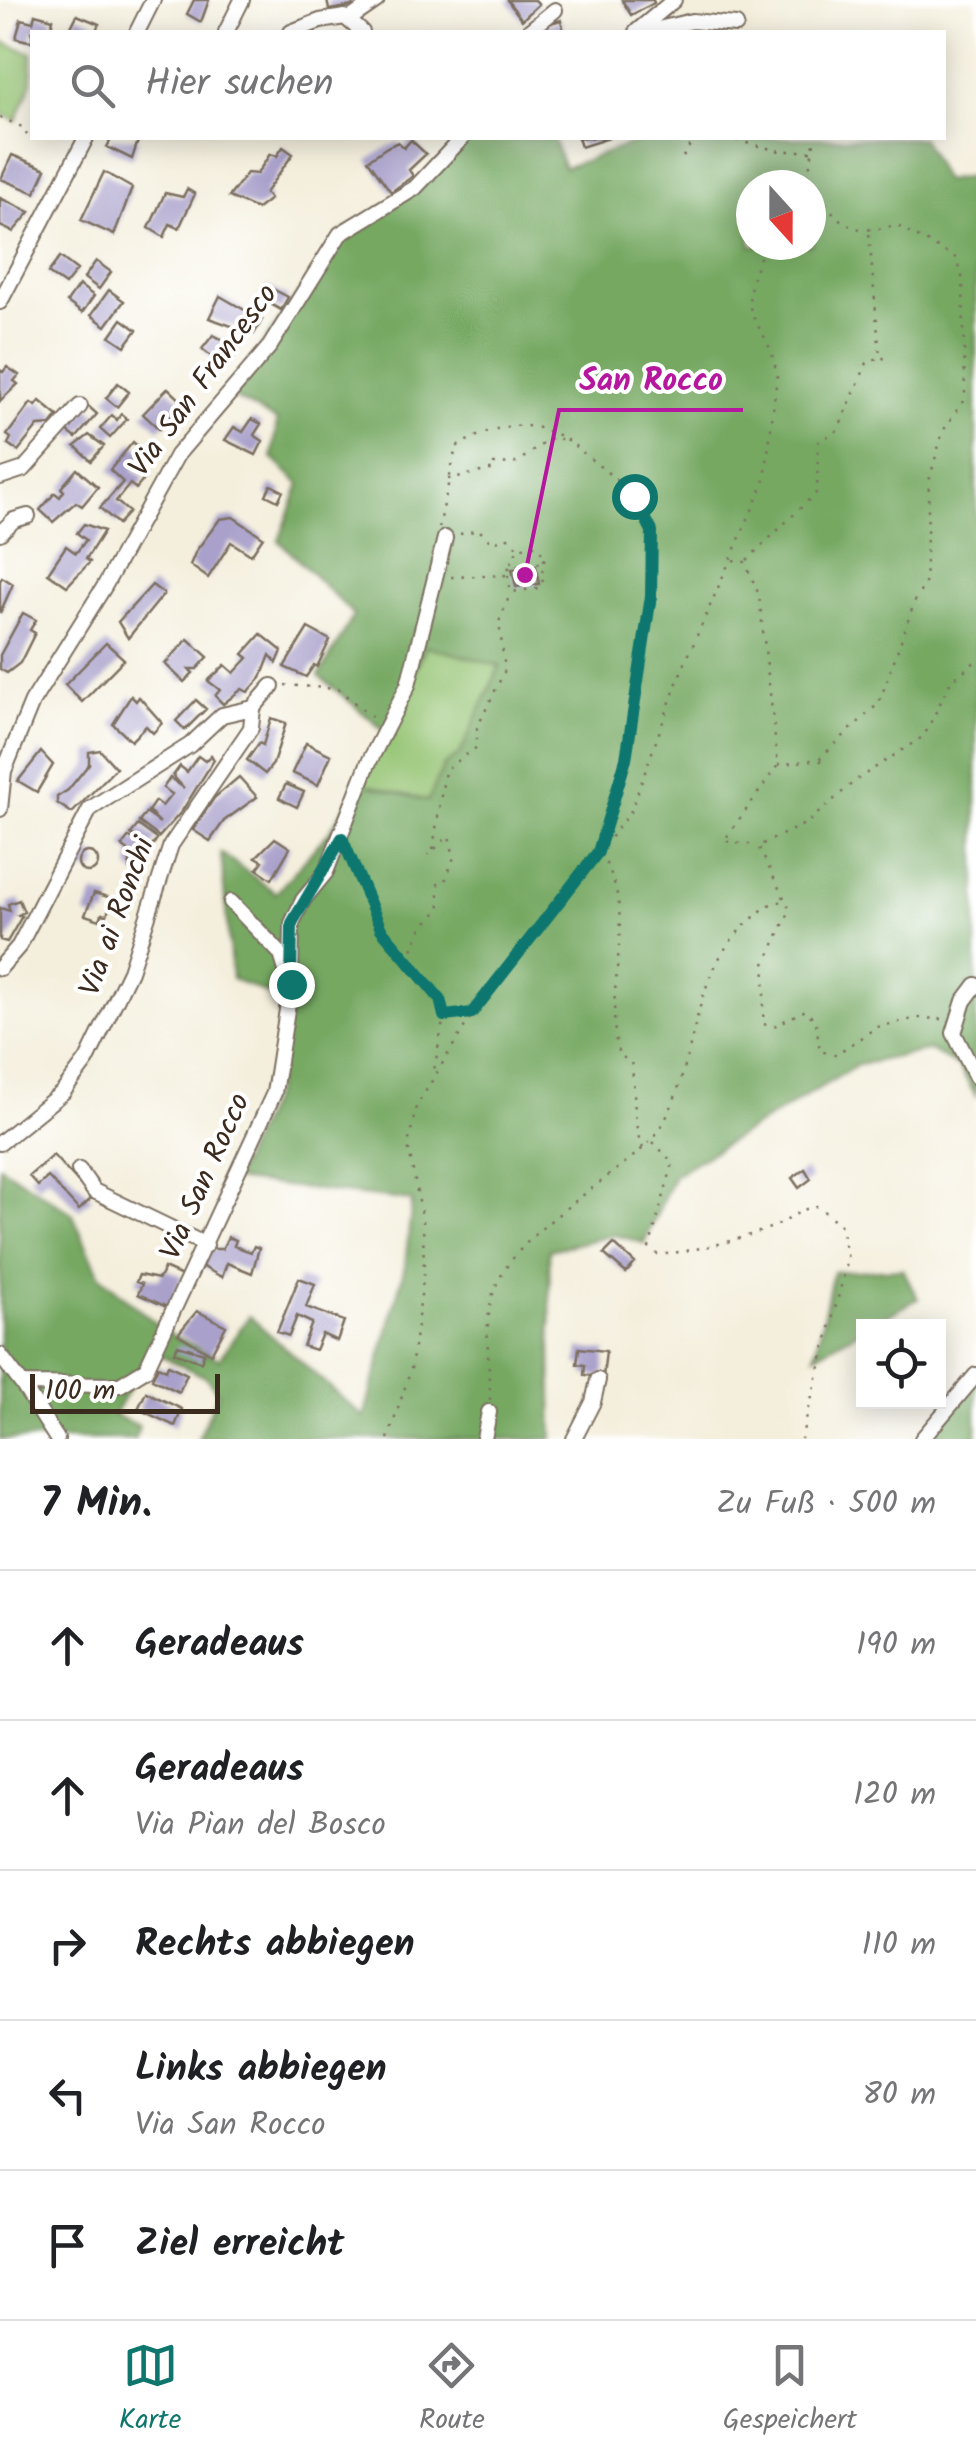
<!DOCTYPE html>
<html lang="de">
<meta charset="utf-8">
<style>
body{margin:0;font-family:Kalam,sans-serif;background:#f6f6f6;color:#202124}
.controls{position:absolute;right:30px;bottom:30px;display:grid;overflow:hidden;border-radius:0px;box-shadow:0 5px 25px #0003}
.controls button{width:90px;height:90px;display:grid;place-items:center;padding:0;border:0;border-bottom:2px solid #e0e0e0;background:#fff;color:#202124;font:50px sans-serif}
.compass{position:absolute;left:736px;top:170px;width:90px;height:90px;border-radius:50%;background:#fff;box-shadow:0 5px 25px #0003;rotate:159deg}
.scale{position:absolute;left:30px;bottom:25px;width:190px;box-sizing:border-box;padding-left:10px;border:5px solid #3b2a1e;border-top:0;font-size:28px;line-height:35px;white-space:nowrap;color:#3b2a1e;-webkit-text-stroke:8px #fff;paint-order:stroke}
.stop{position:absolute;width:30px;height:30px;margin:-22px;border:8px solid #0f766e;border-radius:50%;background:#fff}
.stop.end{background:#0f766e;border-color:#fff;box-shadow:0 2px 10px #0008}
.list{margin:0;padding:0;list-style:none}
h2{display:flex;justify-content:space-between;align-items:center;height:130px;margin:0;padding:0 40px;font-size:42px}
h2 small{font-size:32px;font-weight:400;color:#757577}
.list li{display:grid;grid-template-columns:65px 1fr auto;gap:30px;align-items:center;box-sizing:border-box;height:150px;padding:0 40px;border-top:2px solid #e0e0e0}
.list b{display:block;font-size:38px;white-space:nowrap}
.list p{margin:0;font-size:32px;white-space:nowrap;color:#757577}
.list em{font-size:32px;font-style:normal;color:#757577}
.icon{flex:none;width:55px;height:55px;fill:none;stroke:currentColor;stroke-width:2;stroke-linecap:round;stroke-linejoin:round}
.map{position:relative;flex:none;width:976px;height:1439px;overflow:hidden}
.search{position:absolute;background:#fff;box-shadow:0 5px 25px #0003;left:30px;right:30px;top:30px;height:110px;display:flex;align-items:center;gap:25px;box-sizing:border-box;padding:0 35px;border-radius:0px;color:#757577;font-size:38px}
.sheet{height:880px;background:#fff}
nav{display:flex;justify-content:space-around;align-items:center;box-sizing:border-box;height:140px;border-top:2px solid #e0e0e0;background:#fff;font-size:28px;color:#757577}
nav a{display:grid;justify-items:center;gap:5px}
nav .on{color:#0f766e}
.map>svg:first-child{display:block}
</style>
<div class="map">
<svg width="976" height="1439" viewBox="0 0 976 1439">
<rect width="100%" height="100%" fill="#fff"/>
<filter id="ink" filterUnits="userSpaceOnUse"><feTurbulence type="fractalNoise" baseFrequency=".01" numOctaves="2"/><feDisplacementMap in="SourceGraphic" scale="20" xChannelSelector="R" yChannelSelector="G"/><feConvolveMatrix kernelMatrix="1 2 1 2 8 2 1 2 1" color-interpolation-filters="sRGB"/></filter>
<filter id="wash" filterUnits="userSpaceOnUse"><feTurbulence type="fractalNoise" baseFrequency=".0048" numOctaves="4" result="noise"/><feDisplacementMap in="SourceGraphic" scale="40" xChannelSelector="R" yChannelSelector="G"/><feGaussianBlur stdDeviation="2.25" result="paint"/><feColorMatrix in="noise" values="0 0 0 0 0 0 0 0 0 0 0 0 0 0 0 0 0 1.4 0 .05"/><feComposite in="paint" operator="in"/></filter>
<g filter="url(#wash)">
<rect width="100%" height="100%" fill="#f4efdd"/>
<path fill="#93c270" stroke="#677647" stroke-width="2.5" d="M0,41L32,53V82L16,121L0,113Z
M426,645L501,666L460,755L444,765L428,801L360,783L388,734Z"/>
<path fill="#76a862" stroke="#586940" stroke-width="2.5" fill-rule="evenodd" d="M462,138H553L564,168L647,138H922L944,181L976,175V1096L959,1067L930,1050L858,1065L674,1175L644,1243L615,1235L549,1250L553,1439H198L218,1393L206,1377L155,1353L136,1376L114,1415L139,1426L135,1439H0V1166L72,1213L100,1276L166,1332L219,1359L249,1316L364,1417L405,1266L412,1201L233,1180L274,1093L287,1002L232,979L221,853L276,893L332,828L360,783L428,801L444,765L460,754L500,666L426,646L388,734L319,676L354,615L279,541L300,484L272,458L277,421L228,394L340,234L415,188ZM751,185H811V245H751Z
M903,1269L918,1299L815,1355L833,1272Z
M976,1375V1439H922Z"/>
<g id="blocks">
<path fill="#a9a0cb" d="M194,0H209L201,22L187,14Z
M327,0H352L353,6L329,10Z
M507,0H535L539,4L522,20Z
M622,0H653L654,3L631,15Z
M35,14L53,19L50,32H32V42L16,38L21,19L33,22Z
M77,15L99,24L95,32L70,29Z
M561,20L564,32H538L547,24Z
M112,138H139L132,159L107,147Z
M578,138H609L581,147Z
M411,140L426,154L409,170L413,176L391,192L368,160L387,147L398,142L404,148Z
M283,147L293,154L265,193L270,199L257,209L229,197L247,173L257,174L270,154L277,156Z
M12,155L46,169L35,193L1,179Z
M104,172L132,188L114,235L81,220Z
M187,189L195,194L179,228L170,224L164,237L149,228L165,193L183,197Z
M0,198L30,212L13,232L0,226Z
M60,257L77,270L65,285L48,273Z
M96,261L111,272L99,289L84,278Z
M79,285L94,296L82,313L67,302Z
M267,286L288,297L281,310L260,298Z
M109,290L124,301L106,326L91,315Z
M220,296L262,320L254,334L209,318Z
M122,319L137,330L125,346L110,336Z
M213,335L240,348L226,368L202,349Z
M7,367L19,375L14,381L18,384L0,401V370L3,372Z
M118,383L129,392L117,407L106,398Z
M168,388L184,403L159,429L143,414Z
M40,401L58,416L51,425L38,426L18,451L8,444L11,438L7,435L31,403L36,406Z
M88,406L97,414L76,438L67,431Z
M121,414L127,419L110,438L100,429L112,415L117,420Z
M252,419L261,424L254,435L263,441L256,455L225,440L234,427L243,432Z
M89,435L104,446L91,461L75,446Z
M133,442L146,454L133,469L145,478L136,489L130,484L116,501L129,512L118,524L100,508L123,482L110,470Z
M77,469L98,487L82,506L76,502L53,522L40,510L55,493L60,497L64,491L61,488Z
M271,485L283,491L278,501L266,495Z
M233,517L263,537L251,555L231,542L208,578L190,565L196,551L220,519Z
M84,524L104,531L86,559L90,562L67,586L48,573L66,546L76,553L86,540L77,533Z
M536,566L539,584L516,587L512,569Z
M2,577L13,584L0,613V581Z
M152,585L164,594L128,638L118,622Z
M23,613L36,620L30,630L35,633L20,663L7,673L0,669V655Z
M308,628L330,640L317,667L314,665L306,677L284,667Z
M261,634L282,651L277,663L270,655L261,678L248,692L242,689L223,704L215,696L220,690L208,681L225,665L234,673L248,658L243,654Z
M188,639L208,657L197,669H189L193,673L184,682L165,664Z
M106,643L124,659L82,702L65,685Z
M131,696L136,701L139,697L162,723L153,733L146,726L131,741L113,724Z
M196,700L206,709L185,730L176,721Z
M271,718L286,723L273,764L265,774L247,760L259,743L263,745Z
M306,743L331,755L318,785L292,773Z
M100,750L116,768L72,813L57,803V797L68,790L89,764V752Z
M41,752L53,765L37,792L18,781Z
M211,755L214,760L182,811L159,837L139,822L146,813L160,823L148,811L155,801L162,806L172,794L163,788L170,778L184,788L173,776L180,766L187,772L198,756L205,761Z
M239,777L257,797L224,821L210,841L193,830L214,798Z
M286,784L304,792L297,807L279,798Z
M138,825L157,839L141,862L144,865L139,876L129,869L131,853L122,846L129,837L144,844L131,834Z
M275,838L290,848L272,879L257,869L263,861L256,857Z
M78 862a10 10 0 1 1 20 0a10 10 0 1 1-20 0Z
M94,893L112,898L107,915L102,914L100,920L85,915Z
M19,900L24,912L18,915L22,916L7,942L0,940V908L10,911L8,904Z
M53,1155L92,1198L79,1210L48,1177L38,1186L29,1176Z
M805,1169L811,1179L799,1188L792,1178Z
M228,1237L236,1240L234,1246L251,1252L254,1246L259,1248L252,1273L227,1263L222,1277L201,1266L209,1249H222Z
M614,1244L635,1263L626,1273L604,1254Z
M164,1268L182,1276L169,1308L138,1294L142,1284L136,1282L139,1275L159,1279Z
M299,1278L315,1284L306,1307L344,1321L337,1341L322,1334L315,1350L303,1346L312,1323L297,1316L289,1336L277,1332Z
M197,1311L226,1326L211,1354L178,1334Z
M178,1345L204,1353L201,1362L174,1352Z
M579,1348L606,1351L603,1377L584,1375L585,1365L577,1364Z
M168,1365L187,1374L179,1392L152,1379L158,1366L166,1370Z
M146,1392L182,1409L175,1426L138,1409Z"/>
</g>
</g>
<g filter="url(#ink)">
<use href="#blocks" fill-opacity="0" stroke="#7c6f61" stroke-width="2.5"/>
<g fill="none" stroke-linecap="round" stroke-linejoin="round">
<defs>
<path id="minor" d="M351,18L377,0
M137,32L153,0
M226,32L242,0
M291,32L320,21L345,17L362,32
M528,32L555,10
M636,32L674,0
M646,32L692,21L736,25
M0,302L86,138
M0,477L24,469L80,406
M0,533L14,520L28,516
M253,708L272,686
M0,809L4,771L32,702L104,587L177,455L270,346L340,234L415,188L462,138
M231,902L281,954L287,974
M0,968L19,946L90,809L190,745L222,715L253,708L251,728L171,845L130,971L87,1060L63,1092L0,1143
M976,985L964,1001L954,1033L976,1077
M79,1170L94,1191L206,1245
M0,1355L22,1384
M57,1439L22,1384L120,1385L146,1369L274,1093L291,984L292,923L303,900L326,872L368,764L408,685L445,538
M484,1439L489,1412
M574,1439L593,1402L598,1380
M922,1439L976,1375"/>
</defs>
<use href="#minor" stroke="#7c6f61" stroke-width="18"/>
<path stroke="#7c6f61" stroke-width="2.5" stroke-dasharray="2.5 8" stroke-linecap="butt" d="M0,117L22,127L27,135
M726,138L780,151H813
M683,157L694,138
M801,185L808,175L815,138
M869,234L880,357L886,359
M448,479L495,469L494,464L516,463L551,438L562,439
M439,528L456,447C500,421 540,415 581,451C607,473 642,495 651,530C654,541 651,557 651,568C650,663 627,757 600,847
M460,534L479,530L491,542L508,538L518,548
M733,560L745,562L759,595L778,765L724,841L757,845
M747,560L817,492L818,442L838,430L867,363L880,357
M511,563L518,548L536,545L546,558L542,562
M451,577L508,575L509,566L541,563L544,578L539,588L511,592L508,575
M285,685L338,689L375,720
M820,760L827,767
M778,765L819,759L879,703L917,595L925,587L929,481L943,431L965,398L963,280L956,258L896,225C843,240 834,216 808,175
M433,849L445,770L477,747V728L505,670L499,622L511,592
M349,854L381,929L440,999L444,1016L433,1076
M600,854C642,914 601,989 619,1055L631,1062C636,1087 632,1129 643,1148
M408,959L422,927L440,909L438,882L446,879L454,857L449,836L428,855
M444,1016L471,1013
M942,1019L918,1018L877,1027L835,1055L820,1051L816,1022L806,1010L774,1026L763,1024L765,964L790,910L758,846L807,823L856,780L924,736L951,681L976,661
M653,1142L673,1163L649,1248L658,1255C697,1250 738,1241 775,1226C791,1220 800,1208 817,1206L840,1224L848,1259L801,1439
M490,1400C490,1366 484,1334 491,1301C503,1248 570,1207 609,1175C631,1158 655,1143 667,1116C700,1048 690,970 753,918C763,909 772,900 785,902
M388,1439L411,1369L424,1273L423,1222L408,1145L416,1107L473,1013L631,811L679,677L765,480L777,376C767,309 728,330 765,245"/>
<use href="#minor" stroke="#fff" stroke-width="14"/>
</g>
</g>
<g fill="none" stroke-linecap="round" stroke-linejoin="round" filter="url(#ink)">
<path stroke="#0f766e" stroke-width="12" d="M291,984L292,923L342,838L381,929L440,999L444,1016L472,1013L598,852L626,759L651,596L652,531L634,496"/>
</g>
<g text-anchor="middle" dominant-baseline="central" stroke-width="8" stroke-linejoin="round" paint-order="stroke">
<g font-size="30" fill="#3b2a1e" stroke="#fff">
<text transform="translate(204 381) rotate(-54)">Via San Francesco</text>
<text transform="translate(118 917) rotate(-70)">Via ai Ronchi</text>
<text transform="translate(206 1177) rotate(-66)">Via San Rocco</text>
</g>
</g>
<path fill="none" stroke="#b5179e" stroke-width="4" d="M525 575L559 410H743"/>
<circle fill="#b5179e" stroke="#fff" stroke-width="4" cx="525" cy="575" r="10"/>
<g font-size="32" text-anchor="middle" font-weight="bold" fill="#b5179e" stroke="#fff" stroke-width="8" stroke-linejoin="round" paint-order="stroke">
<text x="651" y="390">San Rocco</text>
</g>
</svg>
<div class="controls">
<button><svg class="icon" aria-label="locate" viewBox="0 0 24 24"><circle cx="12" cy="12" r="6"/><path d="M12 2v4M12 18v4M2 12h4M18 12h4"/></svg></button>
</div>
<svg class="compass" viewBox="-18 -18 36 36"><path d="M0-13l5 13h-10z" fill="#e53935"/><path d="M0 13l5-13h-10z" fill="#757577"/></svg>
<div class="scale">100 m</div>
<div class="stop" style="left:634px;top:496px"></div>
<div class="stop end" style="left:291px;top:984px"></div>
<div class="search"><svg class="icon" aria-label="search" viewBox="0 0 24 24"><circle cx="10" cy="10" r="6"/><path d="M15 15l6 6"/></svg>Hier suchen</div>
</div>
<section class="sheet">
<h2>7 Min.<small>Zu Fuß · 500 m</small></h2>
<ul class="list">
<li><svg class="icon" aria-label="ahead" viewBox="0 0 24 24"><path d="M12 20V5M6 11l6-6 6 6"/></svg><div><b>Geradeaus</b></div><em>190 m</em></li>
<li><svg class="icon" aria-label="ahead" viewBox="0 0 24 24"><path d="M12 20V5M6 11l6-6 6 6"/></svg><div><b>Geradeaus</b><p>Via Pian del Bosco</p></div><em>120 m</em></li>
<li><svg class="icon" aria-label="right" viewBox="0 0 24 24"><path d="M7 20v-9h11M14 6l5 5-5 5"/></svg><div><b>Rechts abbiegen</b></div><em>110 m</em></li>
<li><svg class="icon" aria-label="left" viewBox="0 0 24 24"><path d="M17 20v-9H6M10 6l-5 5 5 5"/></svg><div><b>Links abbiegen</b><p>Via San Rocco</p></div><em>80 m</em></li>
<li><svg class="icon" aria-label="arrive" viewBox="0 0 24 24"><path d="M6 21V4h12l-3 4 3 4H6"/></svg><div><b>Ziel erreicht</b></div></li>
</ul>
</section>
<nav>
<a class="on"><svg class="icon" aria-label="map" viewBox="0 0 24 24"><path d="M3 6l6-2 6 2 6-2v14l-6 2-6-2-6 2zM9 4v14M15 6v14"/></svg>Karte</a>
<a><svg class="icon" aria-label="directions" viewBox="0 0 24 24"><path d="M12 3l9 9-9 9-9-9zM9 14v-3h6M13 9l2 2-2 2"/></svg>Route</a>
<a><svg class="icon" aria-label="saved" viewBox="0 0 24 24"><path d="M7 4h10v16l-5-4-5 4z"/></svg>Gespeichert</a>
</nav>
